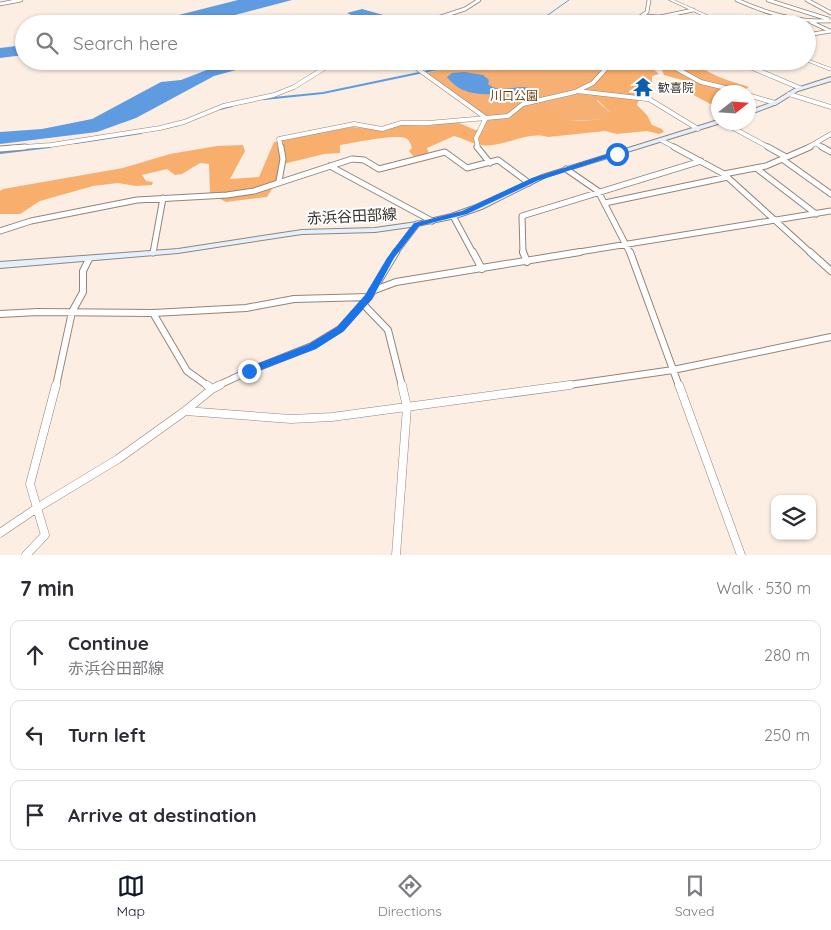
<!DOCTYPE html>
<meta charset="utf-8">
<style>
body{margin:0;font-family:Quicksand,"Noto Sans JP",sans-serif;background:#f7f7f7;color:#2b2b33}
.controls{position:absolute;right:15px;bottom:15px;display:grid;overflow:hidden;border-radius:10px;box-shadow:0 1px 4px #0004}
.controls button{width:45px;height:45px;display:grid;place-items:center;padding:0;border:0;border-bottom:1px solid #e1e1e2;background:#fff;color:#2b2b33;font:25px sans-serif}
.compass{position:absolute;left:711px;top:85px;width:45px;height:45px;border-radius:50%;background:#fff;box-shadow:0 1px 4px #0004;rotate:73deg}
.stop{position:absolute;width:15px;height:15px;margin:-11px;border:4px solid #1a73e8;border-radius:50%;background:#fff}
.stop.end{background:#1a73e8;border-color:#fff;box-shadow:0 1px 5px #0008}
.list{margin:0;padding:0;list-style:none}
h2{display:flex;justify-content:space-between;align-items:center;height:65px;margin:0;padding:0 20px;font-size:21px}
h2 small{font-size:16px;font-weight:400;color:#7c7c81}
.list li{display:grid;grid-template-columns:32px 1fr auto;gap:15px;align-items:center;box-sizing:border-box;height:70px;margin:0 10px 10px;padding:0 10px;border:1px solid #e1e1e2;border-radius:10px}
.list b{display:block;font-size:19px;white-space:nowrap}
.list p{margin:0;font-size:16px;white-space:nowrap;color:#7c7c81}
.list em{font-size:16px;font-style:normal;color:#7c7c81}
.icon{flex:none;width:28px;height:28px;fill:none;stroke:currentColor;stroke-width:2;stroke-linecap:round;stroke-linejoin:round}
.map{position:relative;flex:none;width:831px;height:555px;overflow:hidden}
.search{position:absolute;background:#fff;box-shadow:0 1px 4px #0004;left:15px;right:15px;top:15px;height:55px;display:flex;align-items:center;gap:12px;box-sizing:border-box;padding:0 18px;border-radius:28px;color:#7c7c81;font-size:19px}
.sheet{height:305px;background:#fff}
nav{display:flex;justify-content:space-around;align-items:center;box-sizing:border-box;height:70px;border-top:1px solid #e1e1e2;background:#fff;font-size:14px;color:#7c7c81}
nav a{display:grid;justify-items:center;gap:2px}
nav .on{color:#111827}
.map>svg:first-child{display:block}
</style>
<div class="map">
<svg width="831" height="555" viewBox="0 0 831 555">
<rect width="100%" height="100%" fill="#fceee3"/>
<path fill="#f7b073" d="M482,61H591L611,65L576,91L598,94L597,101L618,119L564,121L480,130L486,118L426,73Z
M664,61H696C705,75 734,82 749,87L740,92L707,85Z"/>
<path fill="#f8ae6c" d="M618,61H644L659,74L652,76V82L634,88L641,93L637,105L647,115L652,125L662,129L664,132L659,134L647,131L617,134L605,131L548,137C526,130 502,149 481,145C472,144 463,138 454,136L427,148L429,155L413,156L409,151L412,148C410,143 410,140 405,138C396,134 352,143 340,145V153L324,154L279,165L277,181L267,197L226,202L210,194L209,164L200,163L182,174L175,175L167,169L142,175L146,181L153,182L152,185L136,186L118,183L93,186L40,201L20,214H0V191L3,189L123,168L170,154L217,146L243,145L245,151L230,179L259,177L274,142L352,127L382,130L401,125L424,126L457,122L475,130L489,129L510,122L513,116L504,105C517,104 526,108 534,118L537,117V103H544C548,107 553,114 559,117C568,123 601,121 611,116L610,112L588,91L578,85L590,76L597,66L594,62L617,67L621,65Z
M652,61H692L702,71L697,77L740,92H718V106H714L688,92L680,85L689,82L664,75L662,70Z"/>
<path fill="#5f9be0" d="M238,0H292L200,24H143Z
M362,9L394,18L405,24H370L347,13Z
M24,45V55L0,58V48Z
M230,61H269L214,76L136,118L97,132L0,144V132L42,129L92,119L161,82L181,80Z
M464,72L483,75L489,80L488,84C502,96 522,81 532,90C526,96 517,94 509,94C486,94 463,98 447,77L452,73Z"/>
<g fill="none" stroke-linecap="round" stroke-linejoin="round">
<path stroke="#5f9be0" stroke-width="1" d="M535,24L569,0
M456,66L479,61"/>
<path stroke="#5f9be0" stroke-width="2" d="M264,99L323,93L462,64
M220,109L232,106
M161,129L178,125
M75,143L141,133
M0,153L50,147"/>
<defs>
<path id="minor-far4" d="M737,0C768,14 797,22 831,21
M768,0L828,19
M807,0L831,13
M0,4L21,0
M643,16L660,17L693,10
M655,17L661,21L675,24
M811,22L830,31
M419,24L465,9L479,0
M636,24L640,17L647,12L649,0
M807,35L831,31
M406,61L413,66
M663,61L670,66
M735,61L746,66
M329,66L337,61
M609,66L613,61"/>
<path id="minor-far3" d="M411,64L486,118
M668,64L701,82L742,92
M743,64L800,88
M577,91L647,99
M789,94L831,107
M748,95L775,103
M644,96L698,129
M722,122L770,148
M661,140L676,148
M817,144L824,148
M9,148L51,145L160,128L184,122L223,106L274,95L294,87L331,64
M281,148L279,139L354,124L382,129L401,123H428L486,118
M478,148L476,138L486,118L508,116L523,104L575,92L593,83L610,64
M807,148L831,134"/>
<path id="minor-far2" d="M477,147L490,163
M674,147L724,174L811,253
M768,147L786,157
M822,147L831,152
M0,149L25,147
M782,159L831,194
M330,166L432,221
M756,168L816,214
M566,169L598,191L630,253
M724,174L766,166L810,147
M279,181L283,159L281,147
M605,203L728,177
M453,216L473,253
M0,231L31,221L137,200L227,195L254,191L352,159L364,160L379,169L445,152L467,168L498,160L529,183
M153,253L163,198
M395,253L417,224
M523,253L522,216L701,161
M573,253L831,211"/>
<path id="minor-far1" d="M473,252L482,269
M523,252L527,262
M630,252L679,386
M810,252L831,271
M372,291L396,282L580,252
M363,304L388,330L402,386
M153,313L187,371L208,386
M0,314L38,312L153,313L246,308L294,299L369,297
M56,386L72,312L83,292V271L89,259
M217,386L249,371L312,346L340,329L369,297L396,252
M562,386L673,370L831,337"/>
<path id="minor" d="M207,385L212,389
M679,385L741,555
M185,411L291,419L332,417L570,385
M0,533L37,508L118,459L185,411L212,389L220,385
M26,555L45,535L30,484L56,385
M396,555L407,407L402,385"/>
<path id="tertiary" d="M669,0H674L727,24H721Z
M807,59L831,68V71L806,61Z"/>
<path id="secondary" d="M831,77V81L798,91L777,104L748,115V111L773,102L794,89Z
M718,120V122L721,123L546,177L482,209L456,218L417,226L375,232L302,234L178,253L0,268V262L178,249L302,230L375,228L417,222L451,214L476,205L542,175Z"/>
</defs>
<use href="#minor-far4" stroke="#91857b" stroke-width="4.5"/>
<use href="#minor-far3" stroke="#91857b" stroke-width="5"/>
<use href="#minor-far2" stroke="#91857b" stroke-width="7"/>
<use href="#minor-far1" stroke="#91857b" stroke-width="8"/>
<use href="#minor" stroke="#91857b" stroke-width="9"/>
<use href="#tertiary" stroke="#91857b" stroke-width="1"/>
<use href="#secondary" stroke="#91857b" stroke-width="2"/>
<use href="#minor-far4" stroke="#fff" stroke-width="3"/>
<use href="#minor-far3" stroke="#fff" stroke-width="4"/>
<use href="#minor-far2" stroke="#fff" stroke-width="5"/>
<use href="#minor-far1" stroke="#fff" stroke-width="6"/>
<use href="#minor" stroke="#fff" stroke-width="8"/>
<use href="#tertiary" fill="#fff" fill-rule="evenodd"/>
<use href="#secondary" fill="#e4f0fe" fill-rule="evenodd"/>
</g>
<path fill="#1a73e8" d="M614,152L620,154L537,181L467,214L419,226L394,258L372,299L344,331L316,349L253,373H246V368L309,344L337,327L365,295L387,258L414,223L462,211L532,178Z"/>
<defs>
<symbol id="temple-bare" viewBox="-9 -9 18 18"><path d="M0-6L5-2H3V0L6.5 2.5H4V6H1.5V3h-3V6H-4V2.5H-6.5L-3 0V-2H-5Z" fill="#0b5fad" stroke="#fefefe" stroke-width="2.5" paint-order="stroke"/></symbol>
</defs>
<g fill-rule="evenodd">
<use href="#temple-bare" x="629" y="73" width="28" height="28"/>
</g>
<g text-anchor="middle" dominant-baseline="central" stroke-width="4" stroke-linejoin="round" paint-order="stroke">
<g font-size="12" fill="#36312d" stroke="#fefefe" text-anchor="start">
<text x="658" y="87">歓喜院</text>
</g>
<g font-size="12" fill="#6f400c" stroke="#fefefe">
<text x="514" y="95">川口公園</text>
</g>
<g font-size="15" fill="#36312d" stroke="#fefefe">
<text transform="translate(352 216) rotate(-3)">赤浜谷田部線</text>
</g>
</g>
</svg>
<div class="controls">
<button><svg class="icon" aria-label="layers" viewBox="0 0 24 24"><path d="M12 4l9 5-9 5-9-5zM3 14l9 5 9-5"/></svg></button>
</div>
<svg class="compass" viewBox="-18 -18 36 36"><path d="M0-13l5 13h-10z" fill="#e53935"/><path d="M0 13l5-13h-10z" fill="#7c7c81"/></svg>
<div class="stop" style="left:617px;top:154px"></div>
<div class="stop end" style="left:249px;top:371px"></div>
<div class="search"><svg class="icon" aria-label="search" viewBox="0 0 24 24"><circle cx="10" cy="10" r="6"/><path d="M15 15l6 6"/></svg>Search here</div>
</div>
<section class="sheet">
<h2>7 min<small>Walk · 530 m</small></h2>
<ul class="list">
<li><svg class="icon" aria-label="ahead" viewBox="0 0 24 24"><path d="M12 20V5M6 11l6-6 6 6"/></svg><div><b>Continue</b><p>赤浜谷田部線</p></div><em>280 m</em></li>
<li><svg class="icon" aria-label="left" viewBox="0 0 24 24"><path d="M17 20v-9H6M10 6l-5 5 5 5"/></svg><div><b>Turn left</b></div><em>250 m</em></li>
<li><svg class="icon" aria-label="arrive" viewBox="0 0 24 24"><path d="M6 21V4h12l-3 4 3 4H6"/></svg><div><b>Arrive at destination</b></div></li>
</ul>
</section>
<nav>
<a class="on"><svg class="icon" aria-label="map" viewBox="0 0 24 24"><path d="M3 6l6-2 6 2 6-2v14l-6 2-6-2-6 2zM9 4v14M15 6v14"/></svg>Map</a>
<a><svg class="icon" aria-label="directions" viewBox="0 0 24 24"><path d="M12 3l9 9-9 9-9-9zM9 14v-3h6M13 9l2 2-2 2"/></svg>Directions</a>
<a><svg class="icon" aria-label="saved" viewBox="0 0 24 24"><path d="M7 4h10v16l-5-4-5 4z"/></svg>Saved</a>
</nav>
